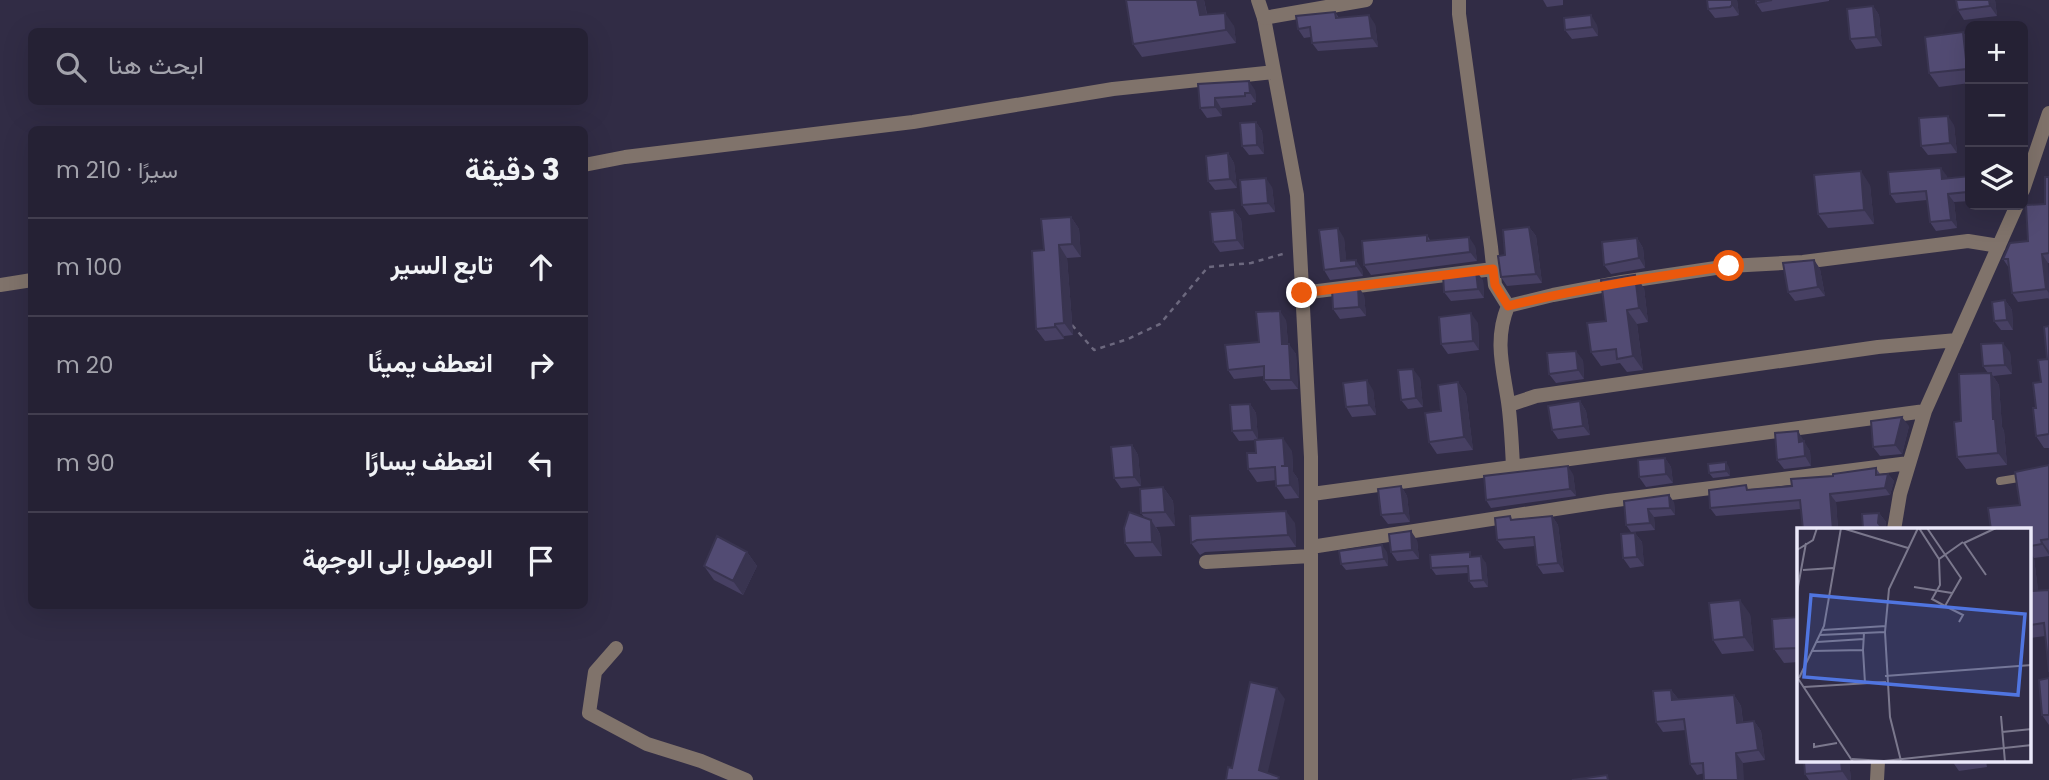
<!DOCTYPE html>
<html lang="ar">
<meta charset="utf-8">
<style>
body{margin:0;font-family:Poppins,Vazirmatn,sans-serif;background:#2d293c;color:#f1f3f6;direction:rtl}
.controls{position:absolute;right:21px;top:21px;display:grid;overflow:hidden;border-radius:10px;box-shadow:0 7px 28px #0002}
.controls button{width:63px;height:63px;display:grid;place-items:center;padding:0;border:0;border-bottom:2px solid #423e4f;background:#252134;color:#f1f3f6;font:35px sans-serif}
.stop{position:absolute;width:21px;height:21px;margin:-16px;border:5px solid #ea580c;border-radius:50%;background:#fff}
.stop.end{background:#ea580c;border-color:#fff;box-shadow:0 2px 7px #0008}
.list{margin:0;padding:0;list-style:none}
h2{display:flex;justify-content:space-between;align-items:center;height:91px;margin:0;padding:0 28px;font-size:30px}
h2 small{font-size:23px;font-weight:400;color:#a3a3ac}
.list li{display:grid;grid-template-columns:46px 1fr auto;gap:21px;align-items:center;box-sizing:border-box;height:98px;padding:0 28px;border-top:2px solid #423e4f}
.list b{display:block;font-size:26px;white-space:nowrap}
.list em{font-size:23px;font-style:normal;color:#a3a3ac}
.icon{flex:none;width:38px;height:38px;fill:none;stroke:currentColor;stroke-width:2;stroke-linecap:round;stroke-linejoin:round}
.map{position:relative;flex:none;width:2049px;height:780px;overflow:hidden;direction:ltr}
.search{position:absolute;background:#252134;box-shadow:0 7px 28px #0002;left:28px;top:28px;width:560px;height:77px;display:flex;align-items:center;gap:18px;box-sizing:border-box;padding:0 24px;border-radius:10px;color:#a3a3ac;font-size:26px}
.panel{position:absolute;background:#252134;box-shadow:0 7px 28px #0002;left:28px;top:126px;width:560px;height:483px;border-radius:10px;direction:rtl}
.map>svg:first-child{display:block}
</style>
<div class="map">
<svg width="2049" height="780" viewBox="0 0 2049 780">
<rect width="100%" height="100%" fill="#312c45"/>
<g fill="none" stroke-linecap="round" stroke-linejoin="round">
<path stroke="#6c687e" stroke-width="2.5" stroke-dasharray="5 5" stroke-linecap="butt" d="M1072,325L1094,350L1128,339L1160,324L1208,267L1251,263L1286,253"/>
<path stroke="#80736b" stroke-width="8" d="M2000,481L2025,477"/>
<path stroke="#80736b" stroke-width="14" d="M1459,0V14L1491,247L1495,285L1508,306
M1264,18L1297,195L1311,457V780
M584,165L625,157L913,122L1113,89L1274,72
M2023,190L2049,113
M0,285L32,280
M1302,293L1493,269
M1509,405L1536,396L1878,347L1957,340
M1513,467C1512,445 1511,423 1508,402C1503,368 1494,340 1508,306L1553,295L1622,282L1729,266L1803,262L1968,241L1999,246
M1312,494L1925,411
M1894,530L1900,494L1925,411L2017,205
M1311,547L1608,501L1909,463
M1206,562L1311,556
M616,648L595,672L589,713L647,744L701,761L746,780
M1877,780L1878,761"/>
<path stroke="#80736b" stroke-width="14" d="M1258,0L1264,18L1366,0"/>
</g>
<path fill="#474063" d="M1126,0H1204L1207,14L1234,26L1236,43L1142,57L1133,44Z
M1543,0H1563V5L1547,7Z
M1707,0H1737L1739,15L1736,16L1715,18L1708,9Z
M1756,0H1829V1L1762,12L1756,3Z
M1956,0H1995L1997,16L1964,20L1958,10Z
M1873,6L1879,15L1882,46L1856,49L1850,39Z
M1335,12L1339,18L1375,24L1378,47L1318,51L1312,43L1311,37L1304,38L1298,29Z
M1597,25L1598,36L1572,39L1565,30Z
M1963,32L1970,43V83L1939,87L1929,73Z
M1198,84L1255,90L1256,102L1252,103V105L1221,108L1222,116L1207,118L1200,108Z
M1256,122L1262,131L1264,154L1249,155L1242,146Z
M1954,125L1957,153L1928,155L1921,146Z
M1228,153L1234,163L1237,188L1215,190L1208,181Z
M1947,176V179L1970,176V201L1954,202L1957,228L1936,231L1930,222L1927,200L1896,203L1890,194Z
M2049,177V263H2048L2049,302V298L2018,302L2012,293L2009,268L2003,259L2028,241L2045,204Z
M1870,185L1874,224L1828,228L1818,214Z
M1272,187L1275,212L1249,215L1242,205Z
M1234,210L1241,219L1244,249L1220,252L1213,242Z
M1071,217L1079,229L1081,257L1067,258L1073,335L1064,336V339L1045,341L1036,329L1044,250Z
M1529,227L1536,236L1542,283L1507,286L1501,277L1505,255Z
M1427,235L1430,240L1475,246L1477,261L1371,275L1364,265Z
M1344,238L1346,261L1362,269L1363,276L1330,280L1324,270Z
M1637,238L1643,248L1645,268L1611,274L1604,265Z
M1814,260L1820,269L1825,296L1795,301L1788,292Z
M1483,280L1484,298L1451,301L1444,292Z
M1644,288L1648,322L1637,324L1643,370L1627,372L1620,363L1601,366L1591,352L1606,321Z
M1364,295L1366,316L1340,319L1333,309Z
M2005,300L2012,310L2013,330H2001L1994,321Z
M1286,320L1288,344L1296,354L1298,389L1271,390L1264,380V376L1234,379L1228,370L1259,342Z
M1478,323L1479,350L1448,354L1441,344Z
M2049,326V448H2044L2036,436V408L2041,382L2047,359Z
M2010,352L2012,374L1993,376L1999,385L2002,427L2004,431L2007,465L1966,469L1957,457L1961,421L1988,373L1983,366Z
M1583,360L1584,379L1556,383L1549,374Z
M1420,378L1423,407L1408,409L1401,400Z
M1458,382L1466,394L1473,450L1437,454L1429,442L1441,411Z
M1373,390L1376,415L1352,417L1346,407Z
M1580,401L1586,411L1590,435L1558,439L1552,430Z
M1250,404L1256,413L1258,440L1239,441L1232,431Z
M1909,426L1902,454L1880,456L1873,447Z
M1805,440V444L1810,451L1811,466L1784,469L1777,460Z
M1132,445L1138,455L1141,486L1121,488L1114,478Z
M1292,451L1293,472L1298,479L1299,498L1285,499L1276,486V480L1257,482L1248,469Z
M1665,458L1671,467L1673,483L1646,487L1639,477Z
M2049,465V556L2034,558L2038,591L2049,590L2045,636L2030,638V530L2020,505Z
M1729,467L1730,476L1713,478L1709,473Z
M1876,468L1880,474H1888L1894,481L1890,495L1836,502L1838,530H1803L1801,509L1716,516L1710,508L1750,489L1792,486L1833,476Z
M1573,474L1576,496L1491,508L1486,500Z
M1401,486L1407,496L1410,522L1388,524L1381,515Z
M1163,487L1173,501L1175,526L1156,527L1160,534L1162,556L1135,557L1125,543L1144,517L1141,513Z
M1624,501L1674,502L1675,515L1654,517L1655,530L1631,532L1626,525Z
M1879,513L1886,522L1885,530H1864L1863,529Z
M1190,516L1295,523L1296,547L1205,552L1200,555L1191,543Z
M1552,516L1558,525L1564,572L1543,574L1537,565L1535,546L1504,549L1497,540L1513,519Z
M1635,533L1642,542L1644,566L1630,568L1623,558Z
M1417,540L1419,559L1397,561L1391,552Z
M747,552L757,566L743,595L714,580L704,566Z
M1387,552L1388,566L1346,570L1341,564Z
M1473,556L1486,563L1488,587L1474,588L1469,581L1468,573L1436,575L1431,568Z
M1750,614L1754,651L1722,654L1713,640Z
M1799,617V662L1784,663L1774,649Z
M2049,678V725L2042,715Z
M1671,690L1679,700L1734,695L1741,706L1743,722L1754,721L1761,731L1765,760L1743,763L1697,775L1690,764L1686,730L1663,732L1656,722Z
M1804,761H1849L1851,780H1809L1805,774Z
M1952,761H1986L1987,767L1959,771Z"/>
<path fill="#393450" d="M1197,0H1204L1209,28L1200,15Z
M1732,0H1737L1739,15L1732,5Z
M1989,0H1995L1997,16L1990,6Z
M1873,6L1879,15L1882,46L1876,37Z
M1225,13L1234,26L1236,43L1226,30Z
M1369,15L1375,24L1378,47L1372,38Z
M1591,15L1597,25L1598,36L1592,27Z
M1963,32L1970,43V73L1967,69Z
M1249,81L1255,90L1256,102L1250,93Z
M1215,98L1221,108L1222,116L1215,107Z
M1948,116L1954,125L1957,153L1950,143Z
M1256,122L1262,131L1264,154L1257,145Z
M1228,153L1234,163L1237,188L1230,179Z
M1941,168L1947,176L1948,188L1942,179Z
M1861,171L1870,185L1874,224L1864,210Z
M1266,178L1272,187L1275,212L1268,203Z
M1948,194L1954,202L1957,228L1951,220Z
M1234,210L1241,219L1244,249L1237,240Z
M1071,217L1079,229L1081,257L1072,244Z
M1529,227L1536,236L1542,283L1536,274Z
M1338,228L1344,238L1347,267L1341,261Z
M1469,237L1475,246L1477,261L1470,252Z
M1637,238L1643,248L1645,268L1639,258Z
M1059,245L1067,258L1073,335L1064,323Z
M2042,254L2048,263L2049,293L2046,289Z
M1356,260L1362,269L1363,276L1356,266Z
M1814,260L1820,269L1825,296L1818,287Z
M1476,271L1483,280L1484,298L1478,289Z
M1635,275L1644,288L1648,322L1639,308Z
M1358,286L1364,295L1366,316L1359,307Z
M2005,300L2012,310L2013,330L2007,320Z
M1627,310L1637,324L1643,370L1633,356Z
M1280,311L1286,320L1289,354L1282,344Z
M1471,313L1478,323L1479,350L1473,341Z
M1055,324L1064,336V339L1055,327Z
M2003,343L2010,352L2012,374L2005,365Z
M1289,344L1296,354L1298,389L1291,380Z
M1576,351L1583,360L1584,379L1578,370Z
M1413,369L1420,378L1423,407L1416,398Z
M1991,373L1999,385L2002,427L2004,431L2007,465L1998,453L1993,419Z
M1367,380L1373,390L1376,415L1369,405Z
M1458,382L1466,394L1473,450L1464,437Z
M1580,401L1586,411L1590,435L1583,426Z
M1250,404L1256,413L1258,440L1252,430Z
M1902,417L1909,426L1902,454L1895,445Z
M1798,431L1810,451L1811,466L1805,456L1799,442Z
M1283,438L1292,451L1293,472L1298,479L1299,498L1290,485L1285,466Z
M1132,445L1138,455L1141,486L1134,477Z
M1665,458L1671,467L1673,483L1666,474Z
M1726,462L1729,467L1730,476L1726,471Z
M1568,466L1573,474L1576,496L1570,489Z
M1888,474L1894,481L1890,495L1885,488Z
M1401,486L1407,496L1410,522L1404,513Z
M1163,487L1173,501L1175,526L1165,512Z
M1830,494L1836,502L1838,530H1833Z
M1669,495L1674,502L1675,515L1670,508Z
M1648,509L1654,517L1655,530L1650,523Z
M1286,511L1295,523L1296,547L1288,535Z
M1879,513L1886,522L1885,530H1882L1878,523Z
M1552,516L1558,525L1564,572L1558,563Z
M1151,520L1160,534L1162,556L1152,542Z
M1411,531L1417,540L1419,559L1412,550Z
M1635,533L1642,542L1644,566L1637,557Z
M2041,540L2049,551V555L2042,544Z
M1382,545L1387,552L1388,566L1384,559Z
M747,552L757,566L743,595L733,581Z
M2030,553L2034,558L2040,604L2031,591L2030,581Z
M1481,556L1486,563L1488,587L1483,580Z
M1740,600L1750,614L1754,651L1744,637Z
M1277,688L1285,699L1266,780L1259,770Z
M1671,690L1679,700H1672Z
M1734,695L1741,706L1744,733L1737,723Z
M1754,721L1761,731L1765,760L1758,750Z
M1736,753L1743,763L1744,780H1738Z
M1841,761H1849L1851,780H1848L1842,771Z"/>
<path fill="#524b73" stroke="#393450" stroke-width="2" d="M1126,0H1197L1200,15L1225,13L1226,30L1133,44Z
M1707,0H1732V5L1730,7L1708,9Z
M1756,0H1772L1756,3Z
M1956,0H1989L1990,6L1958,10Z
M1873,6L1876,37L1850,39L1847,9Z
M1335,12L1336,18L1369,15L1372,38L1312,43L1310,27L1298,29L1296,16Z
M1591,15L1592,27L1565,30L1564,18Z
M1963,32L1967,69L1929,73L1925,37Z
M1249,81L1250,93H1245V96L1215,98V107L1200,108L1198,84Z
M1948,116L1950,143L1921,146L1919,118Z
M1256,122L1257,145L1242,146L1240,123Z
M1228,153L1230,179L1208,181L1206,156Z
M1941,168L1942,179L1970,176V190H1967V192L1948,194L1951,220L1930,222L1926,191L1890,194L1888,172Z
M1861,171L1864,210L1818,214L1814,175Z
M2045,177H2049V253L2042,254L2046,289L2012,293L2008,259H2003L2010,243L2028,241L2026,205L2045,204Z
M1266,178L1268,203L1242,205L1240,180Z
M1234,210L1237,240L1213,242L1210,212Z
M1071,217L1072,244L1059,245L1064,323L1055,324V327L1036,329L1032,251L1044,250L1041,219Z
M1529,227L1536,274L1501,277L1498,256L1505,255L1503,230Z
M1338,228L1341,261L1356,260V266L1324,270L1319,230Z
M1427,235V241L1469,237L1470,252L1364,265L1362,241Z
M1637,238L1639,258L1604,265L1602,242Z
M1814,260L1818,287L1788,292L1783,263Z
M1476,271L1478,289L1444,292L1443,275Z
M1635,275L1639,308L1627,310L1633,356L1617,359L1616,349L1591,352L1587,323L1606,321L1601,280Z
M1358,286L1359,307L1333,309L1332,289Z
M2005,300L2007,320L1994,321L1992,302Z
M1280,311L1282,344H1289L1291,380H1264V366L1228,370L1225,345L1259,342L1256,312Z
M1471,313L1473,341L1441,344L1439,317Z
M2049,326V434L2036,436L2033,408H2036L2033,383L2041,382L2038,360L2047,359L2044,327Z
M2003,343L2005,365L1983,366L1981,344Z
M1576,351L1578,370L1549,374L1547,353Z
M1413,369L1416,398L1401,400L1398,370Z
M1991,373L1993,419H1995L1998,453L1957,457L1954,422L1961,421L1959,374Z
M1367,380L1369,405L1346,407L1343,383Z
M1458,382L1464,437L1429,442L1425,413L1441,411L1438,385Z
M1580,401L1583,426L1552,430L1548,406Z
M1250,404L1252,430L1232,431L1230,405Z
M1902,417L1895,445L1873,447L1871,421Z
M1798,431L1799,442L1804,441L1805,456L1777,460L1775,433Z
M1283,438L1285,466H1281H1289L1290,485L1276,486L1275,467L1248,469L1247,453H1256L1255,440Z
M1132,445L1134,477L1114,478L1111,447Z
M1665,458L1666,474L1639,477L1638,460Z
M1726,462V471L1709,473L1708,464Z
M2049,465V539L2041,540L2042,544L2030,546V530H1991L1988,508L2020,505L2015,472Z
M1568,466L1570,489L1486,500L1484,476Z
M1876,468V475L1888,474L1885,488L1830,494L1833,530H1803L1800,500L1710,508L1709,490L1746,485L1747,490L1792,486L1791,479L1833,476V474Z
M1401,486L1404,513L1381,515L1378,489Z
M1163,487L1165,512L1141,513L1140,489Z
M1669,495L1670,508L1648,509L1650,523L1626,525L1624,501Z
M1286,511L1288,535L1197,540L1191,543L1190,516Z
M1129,512L1151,520L1152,542L1125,543L1124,528Z
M1879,513L1878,523L1881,527L1863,529L1862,514Z
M1510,516L1511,520L1552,516L1558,563L1537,565L1534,537L1497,540L1495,518Z
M1937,528V530H1919Z
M1411,531L1412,550L1391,552L1389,534Z
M1635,533L1637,557L1623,558L1621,534Z
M717,536L747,552L733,581L704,566Z
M1382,545L1384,559L1341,564L1339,551Z
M1470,552V557L1481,556L1483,580L1469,581L1468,566L1431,568L1430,555Z
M2030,581L2031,591L2049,590V672L2044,623L2030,625Z
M1740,600L1744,637L1713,640L1709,603Z
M1799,617V648L1774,649L1772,619Z
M2049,678V715H2042L2039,680Z
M1250,682L1277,688L1259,770L1279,777L1278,780H1226L1228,767L1232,768Z
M1671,690L1672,700L1734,695L1737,723L1754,721L1758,750L1736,753L1738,780H1704L1703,763L1690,764L1684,719L1656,722L1653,691Z
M1804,761H1841L1842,771L1805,774Z
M1607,775L1608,780H1572Z"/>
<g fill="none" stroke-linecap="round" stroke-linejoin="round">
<path stroke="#ea580c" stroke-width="9" d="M1302,293L1493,269L1495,285L1508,306C1581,288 1654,277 1729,266"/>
</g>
<g transform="translate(1797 528)">
<rect width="234" height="234" fill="#312c45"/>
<path fill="none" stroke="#7b788d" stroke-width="2" d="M45,0L111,20M122,0L142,31L166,14M130,0L164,50L148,78L166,87L162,94M0,22L16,12L20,0M142,31L143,57L135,71L148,78M6,42L36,40M189,47L167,15L199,0M117,59L155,65M0,64L9,15M0,101V148M26,102L89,98M23,107L88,104M20,114L67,111M66,122L68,155M14,123L66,122L67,105M88,148L235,137M0,149L56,234M2,150L27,98L44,0M7,159L89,154M204,188L208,234M205,204L235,201M17,215V219L40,215M55,231L87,233L235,217M104,233L93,189L88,104L92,61L121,0"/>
<path fill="#5075e0" fill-opacity="0.15" stroke="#5075e0" stroke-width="3.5" d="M14,67L228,86L221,167L7,149Z"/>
<rect width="234" height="234" fill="none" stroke="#ebe9fa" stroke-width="3.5"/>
</g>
</svg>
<div class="controls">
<button>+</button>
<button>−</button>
<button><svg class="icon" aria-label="layers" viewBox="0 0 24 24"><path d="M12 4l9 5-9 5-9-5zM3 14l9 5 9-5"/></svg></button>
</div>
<div class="stop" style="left:1729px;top:266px"></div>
<div class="stop end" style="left:1302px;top:293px"></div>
<div class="search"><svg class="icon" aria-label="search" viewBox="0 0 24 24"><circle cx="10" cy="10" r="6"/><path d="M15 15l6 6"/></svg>ابحث هنا</div>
<section class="panel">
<h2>3 دقيقة<small>سيرًا · 210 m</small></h2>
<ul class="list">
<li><svg class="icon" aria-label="ahead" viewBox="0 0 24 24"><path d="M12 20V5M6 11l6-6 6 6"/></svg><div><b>تابع السير</b></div><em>100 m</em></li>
<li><svg class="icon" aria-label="right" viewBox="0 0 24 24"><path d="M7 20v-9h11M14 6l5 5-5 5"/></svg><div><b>انعطف يمينًا</b></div><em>20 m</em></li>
<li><svg class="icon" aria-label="left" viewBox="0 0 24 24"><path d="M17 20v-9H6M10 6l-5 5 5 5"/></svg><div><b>انعطف يسارًا</b></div><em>90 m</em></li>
<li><svg class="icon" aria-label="arrive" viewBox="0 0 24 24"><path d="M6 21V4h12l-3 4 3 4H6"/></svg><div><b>الوصول إلى الوجهة</b></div></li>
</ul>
</section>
</div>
